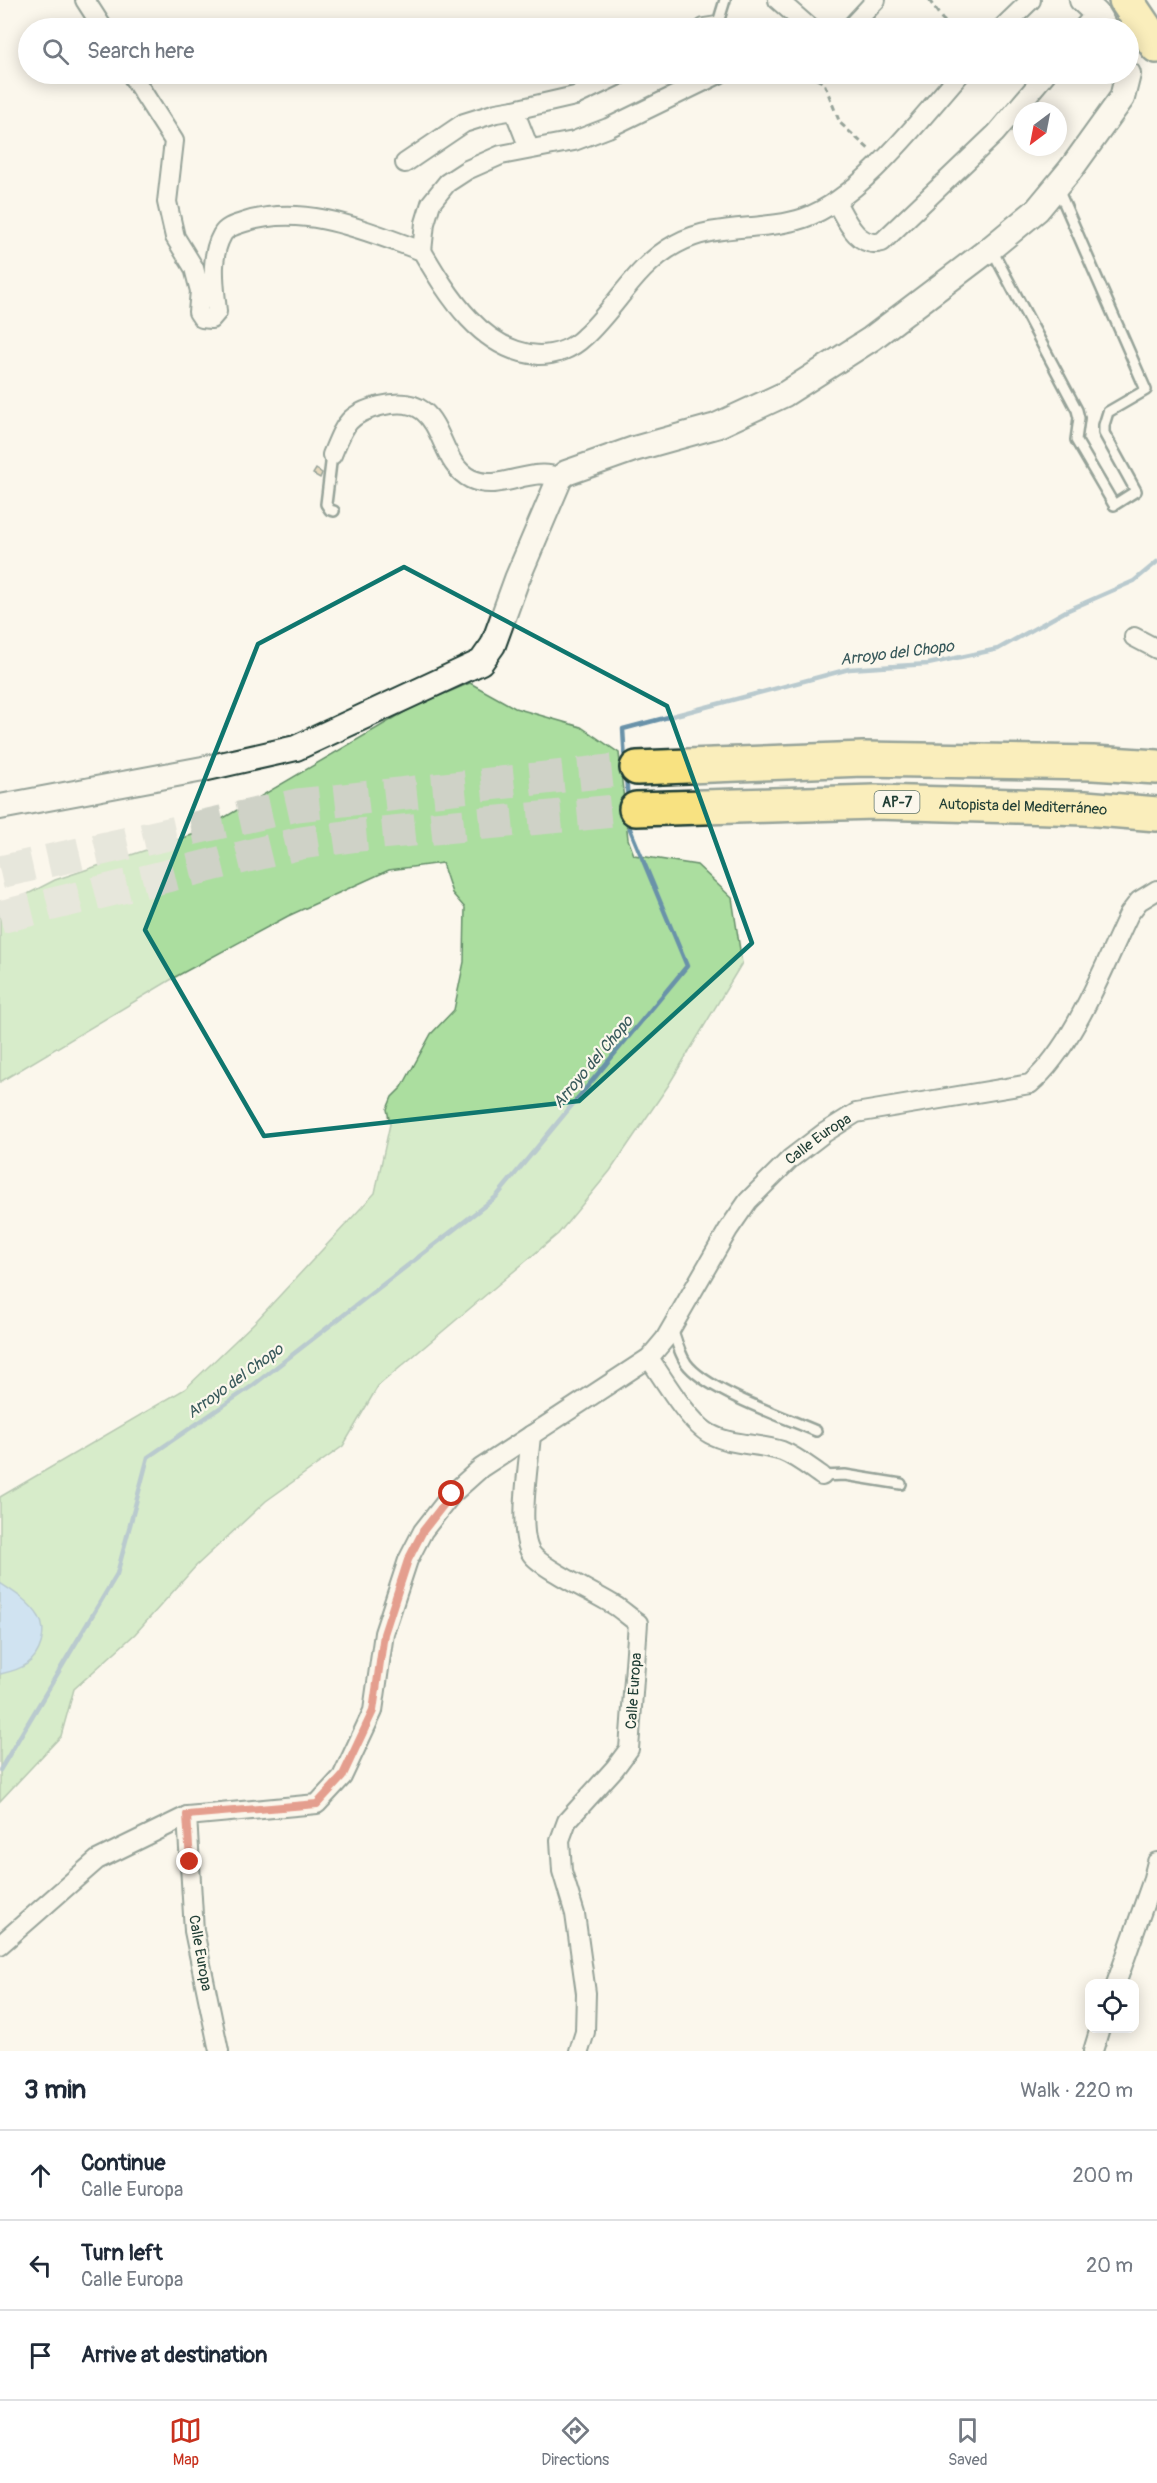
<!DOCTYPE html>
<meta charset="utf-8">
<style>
body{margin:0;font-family:Pangolin,sans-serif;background:#f6f6f7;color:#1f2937}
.controls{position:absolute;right:18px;bottom:18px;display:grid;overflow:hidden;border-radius:12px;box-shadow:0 3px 15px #0003}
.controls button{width:54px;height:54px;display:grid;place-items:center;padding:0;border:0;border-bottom:2px solid #e0e1e3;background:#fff;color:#1f2937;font:30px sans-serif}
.compass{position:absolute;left:1013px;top:102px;width:54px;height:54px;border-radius:50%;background:#fff;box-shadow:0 3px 15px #0003;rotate:212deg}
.stop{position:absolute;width:18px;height:18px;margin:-14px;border:4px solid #c8321e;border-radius:50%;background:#fff}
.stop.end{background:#c8321e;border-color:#fff;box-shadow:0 2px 6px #0008}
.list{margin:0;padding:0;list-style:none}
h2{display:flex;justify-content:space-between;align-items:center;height:78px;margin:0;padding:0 24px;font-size:26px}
h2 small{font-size:20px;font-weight:400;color:#747a83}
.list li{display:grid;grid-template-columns:39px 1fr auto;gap:18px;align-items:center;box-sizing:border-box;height:90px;padding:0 24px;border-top:2px solid #e0e1e3}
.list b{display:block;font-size:22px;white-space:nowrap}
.list p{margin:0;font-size:20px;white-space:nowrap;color:#747a83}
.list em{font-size:20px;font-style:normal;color:#747a83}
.icon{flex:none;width:33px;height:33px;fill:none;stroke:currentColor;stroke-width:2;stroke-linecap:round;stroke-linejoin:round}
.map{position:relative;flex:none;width:1157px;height:2051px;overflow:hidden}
.search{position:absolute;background:#fff;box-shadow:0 3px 15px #0003;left:18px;right:18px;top:18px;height:66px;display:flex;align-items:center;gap:15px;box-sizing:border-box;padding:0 21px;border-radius:33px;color:#747a83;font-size:22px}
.sheet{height:348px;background:#fff}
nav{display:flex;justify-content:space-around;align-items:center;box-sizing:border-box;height:84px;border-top:2px solid #e0e1e3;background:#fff;font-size:16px;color:#747a83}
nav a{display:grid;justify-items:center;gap:3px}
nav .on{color:#c8321e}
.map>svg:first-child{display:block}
</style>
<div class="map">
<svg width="1157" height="2051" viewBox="0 0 1157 2051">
<rect width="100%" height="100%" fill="#fbf7ec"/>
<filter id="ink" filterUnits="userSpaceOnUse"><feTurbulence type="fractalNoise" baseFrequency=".0167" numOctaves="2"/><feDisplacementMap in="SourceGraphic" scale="12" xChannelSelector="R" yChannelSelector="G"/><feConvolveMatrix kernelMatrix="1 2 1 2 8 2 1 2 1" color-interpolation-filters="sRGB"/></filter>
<g filter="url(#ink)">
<path fill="#abde9f" stroke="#658e6a" stroke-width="1.5" d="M470,683L515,708L581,727L619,753L628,839L634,855L697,865L732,898L742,963L668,1086L610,1171L558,1234L378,1386L343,1446L266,1501L196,1566L135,1634L74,1689L61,1736L0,1801V1497L185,1389L257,1320L375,1193L390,1124L387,1109L392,1097L402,1087L431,1034L454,1010L464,962L465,908L452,893L442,863L389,870L288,916L177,976L0,1082V904L18,899L55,880L198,833L413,707Z"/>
<path fill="#9bcbf7" stroke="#6992a9" stroke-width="1.5" d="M0,1583C14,1592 30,1602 39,1617C48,1632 40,1655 27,1664C19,1670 9,1672 0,1674Z"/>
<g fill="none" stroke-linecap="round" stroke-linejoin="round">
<path stroke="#6992a9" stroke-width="4.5" d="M625,762L623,729L849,669L928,664L998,649L1066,611L1134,581L1157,562
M626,776L628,801
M0,1770L117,1574L148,1457L252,1386L496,1197L687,966L630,829L629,818"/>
</g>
<path fill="#cab181" stroke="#1f3d34" stroke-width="1.5" d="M316,469L322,473L320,478L313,474Z"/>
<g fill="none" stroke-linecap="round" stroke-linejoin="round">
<path stroke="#cfd2c7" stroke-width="33" stroke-dasharray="33 16" stroke-linecap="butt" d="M0,872L297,805L637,768
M0,917L301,843L359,835L636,809"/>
<defs>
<path id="service" d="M717,26L725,0
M991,248L1077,410L1079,418L1076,440L1114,505L1136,491L1104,433V425L1108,412L1146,390L1058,189
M332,455L326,504L330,510L334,511
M672,1328C676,1340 679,1352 686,1363C705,1390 784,1417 816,1431
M822,1476L845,1475L901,1484"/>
<g id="minor">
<path d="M85,0L103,28"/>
<path d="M778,0L810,28"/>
<path d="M704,28L717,26L718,28"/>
<path d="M850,28L876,0"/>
<path d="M1002,28L1031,0"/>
<path d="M1083,28L1096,13"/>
<path d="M131,74L174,141L167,202L175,237L194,268L200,291L198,312L202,318L211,319L217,312C215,287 209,258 222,235C226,227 236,225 245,222C305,203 366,231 422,251C448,295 482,352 539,355C555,355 572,349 584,337C617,307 635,266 676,244C716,222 762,232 804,218C860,199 921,118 960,74"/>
<path d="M529,148L514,110L575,96L621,74"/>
<path d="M405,163L464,123L496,113L514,110"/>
<path d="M836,202C846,220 858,249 882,242L996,133L1046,74"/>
<path d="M422,251L425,223L431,203L447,183L467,170L501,155L574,141L608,128L719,74"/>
<path d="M332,455C344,426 347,414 380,406C449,389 432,460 471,479C501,493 530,465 560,478"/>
<path d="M1134,637L1157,649"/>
<path d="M649,1358C663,1378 689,1423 710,1434C732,1446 759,1443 782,1451C797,1457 809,1467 822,1476"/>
<path d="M531,1435C529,1462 517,1532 531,1553C540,1568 599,1595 617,1607C624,1612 631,1618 638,1623L629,1749L615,1768L567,1821L560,1840L562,1871L575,1914L586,1993L585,2032L579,2051"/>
<path d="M0,1945L97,1860L187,1816"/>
<path d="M1116,1984L1152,1882L1157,1862"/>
<path id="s1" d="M219,2051L194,1931L187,1816L317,1804L342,1777L373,1711L384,1633L408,1560L423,1531L452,1494L481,1468L649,1358L665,1339L728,1230L748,1201L790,1159L824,1133L856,1113L1030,1084C1074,1046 1103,968 1129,914L1139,901L1157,890"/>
<path d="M1093,2051L1100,2028"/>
</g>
<path id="tertiary" d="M1082,0L1096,13L1105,28
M0,807L203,769L296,748L481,662L493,645L517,579L560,478L566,473L634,449L716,426L785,394L871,339L991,248L1037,210L1071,169L1122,98L1128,74"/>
<g id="motorway">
<path d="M1126,0L1157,46"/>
<path d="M637,768L863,759L1093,763L1157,767"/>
<path id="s2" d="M636,809L875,802L1085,808L1157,814"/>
</g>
</defs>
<use href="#service" stroke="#1f3d34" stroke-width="14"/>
<use href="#minor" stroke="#1f3d34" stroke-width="22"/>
<use href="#tertiary" stroke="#1f3d34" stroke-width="28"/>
<use href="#motorway" stroke="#1f3d34" stroke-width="38"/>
<path stroke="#1f3d34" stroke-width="3" stroke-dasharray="6 4.5" stroke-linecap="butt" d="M929,0L942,19L952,28
M807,74L824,83L840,123L871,151"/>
<use href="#service" stroke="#fbf7ec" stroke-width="9"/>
<use href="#minor" stroke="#fbf7ec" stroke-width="18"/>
<use href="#tertiary" stroke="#fbf7ec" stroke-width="24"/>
<use href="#motorway" stroke="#f8e281" stroke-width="33"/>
</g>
</g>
<g fill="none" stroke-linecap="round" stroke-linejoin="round" filter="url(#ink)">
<path stroke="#c8321e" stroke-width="8" d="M190,1862L187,1815L317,1804L342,1777L373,1711L384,1634L408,1560L423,1531L452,1494"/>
</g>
<path d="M0 0H1157V2051H0ZM404,567L667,706L752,943L579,1101L264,1136L145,930L258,644Z" fill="#fbf7ec" fill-opacity=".55" fill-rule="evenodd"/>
<path fill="none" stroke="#0f766e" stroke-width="4.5" stroke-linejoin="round" d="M404,567L667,706L752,943L579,1101L264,1136L145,930L258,644Z"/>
<g text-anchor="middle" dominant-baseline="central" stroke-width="4.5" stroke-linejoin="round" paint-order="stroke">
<rect fill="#fbf7ec" stroke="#61756b" stroke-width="1.5" x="874.5" y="791" width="45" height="22" rx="4.5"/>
<g font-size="14" font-weight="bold" fill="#1f3d34">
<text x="897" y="802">AP-7</text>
</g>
<g font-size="15" fill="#1f3d34" stroke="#fbf7ec">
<text stroke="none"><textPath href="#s2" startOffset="387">Autopista del Mediterráneo</textPath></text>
<text stroke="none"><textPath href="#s1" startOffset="1233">Calle Europa</textPath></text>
<text transform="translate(634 1691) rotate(-86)">Calle Europa</text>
<text transform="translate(200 1953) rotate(80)">Calle Europa</text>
</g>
<g font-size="16" font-style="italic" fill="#38595b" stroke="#fbf7ec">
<text transform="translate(897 653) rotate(-7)">Arroyo del Chopo</text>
<text transform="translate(593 1062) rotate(-50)">Arroyo del Chopo</text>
<text transform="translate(235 1381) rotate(-36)">Arroyo del Chopo</text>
</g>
</g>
</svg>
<div class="controls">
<button><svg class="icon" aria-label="locate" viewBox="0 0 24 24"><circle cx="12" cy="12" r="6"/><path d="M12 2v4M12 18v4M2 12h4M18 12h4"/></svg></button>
</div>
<svg class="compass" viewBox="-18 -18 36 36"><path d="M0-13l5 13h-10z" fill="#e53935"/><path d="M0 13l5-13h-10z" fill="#747a83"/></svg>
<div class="stop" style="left:452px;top:1494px"></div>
<div class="stop end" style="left:190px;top:1862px"></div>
<div class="search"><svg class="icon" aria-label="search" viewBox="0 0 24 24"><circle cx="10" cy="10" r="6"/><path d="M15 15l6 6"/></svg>Search here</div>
</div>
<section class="sheet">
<h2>3 min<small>Walk · 220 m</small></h2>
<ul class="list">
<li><svg class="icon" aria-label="ahead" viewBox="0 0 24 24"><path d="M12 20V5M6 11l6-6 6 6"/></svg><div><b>Continue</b><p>Calle Europa</p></div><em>200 m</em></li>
<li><svg class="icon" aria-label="left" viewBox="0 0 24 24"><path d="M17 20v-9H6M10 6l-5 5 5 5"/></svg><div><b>Turn left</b><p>Calle Europa</p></div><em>20 m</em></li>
<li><svg class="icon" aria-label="arrive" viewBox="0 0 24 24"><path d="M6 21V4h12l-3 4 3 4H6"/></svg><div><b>Arrive at destination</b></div></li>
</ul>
</section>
<nav>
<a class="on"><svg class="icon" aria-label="map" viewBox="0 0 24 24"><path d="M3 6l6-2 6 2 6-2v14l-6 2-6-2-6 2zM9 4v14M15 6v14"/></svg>Map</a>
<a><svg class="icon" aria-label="directions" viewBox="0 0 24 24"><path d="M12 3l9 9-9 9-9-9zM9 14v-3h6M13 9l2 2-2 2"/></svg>Directions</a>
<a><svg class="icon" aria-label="saved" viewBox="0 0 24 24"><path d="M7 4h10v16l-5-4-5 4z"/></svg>Saved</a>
</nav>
